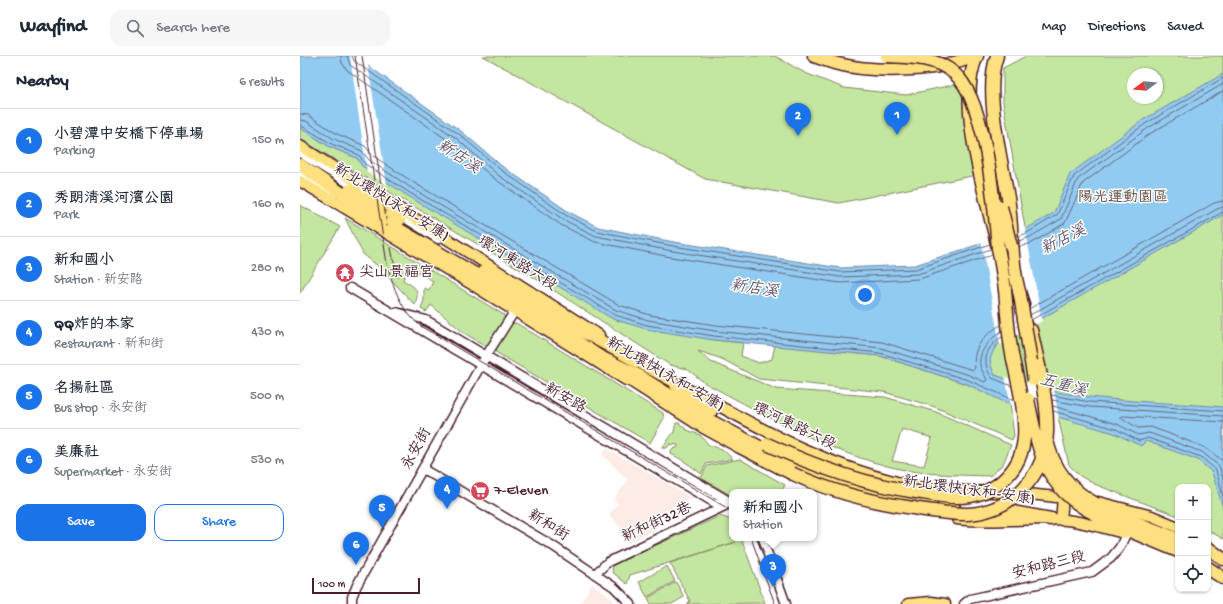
<!DOCTYPE html>
<meta charset="utf-8">
<style>
body{margin:0;font-family:"Gochi Hand","LXGW WenKai TC",sans-serif;background:#f6f6f7;color:#1f2937}
.controls{position:absolute;right:12px;bottom:12px;display:grid;overflow:hidden;border-radius:8px;box-shadow:0 1px 3px #0004}
.controls button{width:36px;height:36px;display:grid;place-items:center;padding:0;border:0;border-bottom:1px solid #e0e1e3;background:#fff;color:#1f2937;font:20px sans-serif}
.compass{position:absolute;left:827px;top:12px;width:36px;height:36px;border-radius:50%;background:#fff;box-shadow:0 1px 3px #0004;rotate:254deg}
.scale{position:absolute;left:12px;bottom:10px;width:108px;box-sizing:border-box;padding-left:4px;border:2px solid #4a1f2b;border-top:0;font-size:11px;line-height:14px;white-space:nowrap;color:#4a1f2b;-webkit-text-stroke:3px #fff;paint-order:stroke}
.you{position:absolute;left:565px;top:239px;width:14px;height:14px;margin:-10px;border:3px solid #fff;border-radius:50%;background:#1a73e8;box-shadow:0 0 0 6px #1a73e833}
.badge{display:grid;place-items:center;width:26px;height:26px;border-radius:50%;background:#1a73e8;color:#fff;font-size:13px;font-weight:700}
.pin{position:absolute;translate:-50% -33px;filter:drop-shadow(0 1px 2px #0008)}
.pin::after{content:'';position:absolute;top:21px;width:14px;height:12px;background:inherit;clip-path:polygon(0 0,100% 0,50% 100%)}
.popup{position:absolute;left:429px;top:433px;width:88px;height:52px;box-sizing:border-box;display:grid;place-content:center;border-radius:8px;background:#fff;filter:drop-shadow(0 1px 3px #0005);font-size:13px;white-space:nowrap;color:#747a83}
.popup b{font-size:15px;color:#1f2937}
.popup::after{content:'';position:absolute;left:50%;top:100%;margin-left:-8px;border:8px solid transparent;border-top-color:#fff}
.list{margin:0;padding:0;list-style:none}
h2{display:flex;justify-content:space-between;align-items:center;height:52px;margin:0;padding:0 16px;font-size:17px}
h2 small{font-size:13px;font-weight:400;color:#747a83}
.list li{display:grid;grid-template-columns:26px 1fr auto;gap:12px;align-items:center;box-sizing:border-box;height:64px;padding:0 16px;border-top:1px solid #e0e1e3}
.list b{display:block;font-size:15px;white-space:nowrap}
.list p{margin:0;font-size:13px;white-space:nowrap;color:#747a83}
.list em{font-size:13px;font-style:normal;color:#747a83}
.actions{display:flex;gap:8px;padding:12px 16px}
.actions a{flex:1;padding:9px 0;border:1px solid #1a73e8;border-radius:12px;text-align:center;font-size:14px;color:#1a73e8}
.actions .main{background:#1a73e8;color:#fff}
.icon{flex:none;width:22px;height:22px;fill:none;stroke:currentColor;stroke-width:2;stroke-linecap:round;stroke-linejoin:round}
.map{position:relative;flex:none;width:923px;height:548px;overflow:hidden}
header{display:flex;align-items:center;gap:24px;box-sizing:border-box;height:56px;padding:0 20px;background:#fff;border-bottom:1px solid #e0e1e3}
header strong{font-size:19px}
nav{display:flex;gap:22px;margin-inline-start:auto;font-size:14px}
.search{width:280px;height:36px;background:#f6f6f7;display:flex;align-items:center;gap:10px;box-sizing:border-box;padding:0 14px;border-radius:12px;color:#747a83;font-size:15px}
main{display:flex}
aside{flex:1;background:#fff}
.map>svg:first-child{display:block}
</style>
<header>
<strong>Wayfind</strong>
<div class="search"><svg class="icon" aria-label="search" viewBox="0 0 24 24"><circle cx="10" cy="10" r="6"/><path d="M15 15l6 6"/></svg>Search here</div>
<nav><a>Map</a><a>Directions</a><a>Saved</a></nav>
</header>
<main>
<aside>
<h2>Nearby<small>6 results</small></h2>
<ul class="list">
<li><span class="badge">1</span><div><b>小碧潭中安橋下停車場</b><p>Parking</p></div><em>150 m</em></li>
<li><span class="badge">2</span><div><b>秀朗清溪河濱公園</b><p>Park</p></div><em>160 m</em></li>
<li><span class="badge">3</span><div><b>新和國小</b><p>Station · 新安路</p></div><em>280 m</em></li>
<li><span class="badge">4</span><div><b>QQ炸的本家</b><p>Restaurant · 新和街</p></div><em>430 m</em></li>
<li><span class="badge">5</span><div><b>名揚社區</b><p>Bus stop · 永安街</p></div><em>500 m</em></li>
<li><span class="badge">6</span><div><b>美廉社</b><p>Supermarket · 永安街</p></div><em>530 m</em></li>
</ul>
<div class="actions"><a class="main">Save</a><a>Share</a></div>
</aside>
<div class="map">
<svg width="923" height="548" viewBox="0 0 923 548">
<rect width="100%" height="100%" fill="#fff"/>
<filter id="ink" filterUnits="userSpaceOnUse"><feTurbulence type="fractalNoise" baseFrequency=".025" numOctaves="2"/><feDisplacementMap in="SourceGraphic" scale="8" xChannelSelector="R" yChannelSelector="G"/><feConvolveMatrix kernelMatrix="1 2 1 2 8 2 1 2 1" color-interpolation-filters="sRGB"/></filter>
<g filter="url(#ink)">
<path fill="#fcece5" d="M306,392L392,442L352,461L357,473L329,486L322,480L319,474L321,472L309,458L318,447L313,444L328,424L302,399Z
M292,528L306,538L317,548H280Z"/>
<path fill="#c3e7a0" stroke="#868366" fill-rule="evenodd" d="M183,0H475L505,17L544,32L606,39L666,26L672,120L539,147L405,123Z
M726,0H923V483L908,474V431H878V460L794,428L780,420L769,409L758,361L714,326L695,319C693,316 690,312 689,308C685,288 728,271 741,263L703,46V12ZM833,18H857V42H833Z
M0,72L30,91L57,102L62,110L414,284L443,287L441,300L459,307L472,303L475,289L580,300L667,328L710,347L714,380L712,384L635,351L584,336L459,323L422,303L398,295L411,306L476,333L585,341L636,356L711,389L703,408L690,420C660,419 629,419 600,413C530,398 468,360 405,327L387,313L370,309L233,221L0,83ZM602,373L632,382L624,410L592,405Z
M0,149L40,171L0,237Z
M45,162L204,259L205,264L189,288L184,289L164,277L131,249L126,256L121,253L124,244V232L129,234L133,225L109,211L103,224C116,232 120,233 115,249L79,211L63,198Z
M216,267L363,357L364,362L350,387L197,297L196,291L210,268Z
M376,367H379L387,374L400,379L409,389L422,393L433,403L406,408L401,418C395,412 378,401 371,398V394L378,391V389L370,388L367,392H362L374,376Z
M440,403L485,429L481,436H432V440L401,422L407,410Z
M420,460L432,464V482H441L465,547L387,548L390,545L370,507L436,486L330,519L327,528L312,516L313,509Z
M367,510L375,525L347,541L339,526Z
M376,526L384,541L372,548H351L348,542Z"/>
<path fill="#92cbf1" stroke="#7586a2" d="M0,0H54L161,75L203,111L269,156L298,171L374,186L540,212L615,209L726,173L754,157L770,118L843,64L923,18V159L697,288C689,303 688,304 695,319C770,347 845,344 923,351V452L912,416L898,404L846,385L841,390L814,377L702,345L667,328L580,300L414,284L346,273L313,263L108,140L62,110L57,102L30,91L0,72Z"/>
<path fill="#fff" d="M50,0H57L68,8L87,129L67,116Z
M725,171L742,265L700,289L681,185Z
M705,321L754,333L759,363L711,350Z"/>
<g fill="none" stroke-linecap="round" stroke-linejoin="round">
<path stroke="#67647a" stroke-width="1" d="M41,0L42,7L47,14L152,87L195,123L261,169L295,186L371,201L540,227L619,223L692,199
M47,0L50,9L156,82L198,119L264,164L296,180L372,195L540,221L618,218L691,193
M52,0L54,5L159,78L201,114L267,160L297,175L373,190L540,216L616,213L690,188
M0,58L8,59L37,78L65,90L73,100L116,128L319,249L350,259L416,269L582,286L673,314L675,312C671,292 685,278 701,269
M0,64L6,65L34,83L62,95L69,104L113,133L316,254L348,264L415,275L581,292L669,319L685,326L687,324C685,319 681,314 680,309C678,295 691,282 702,275
M0,69L32,88L59,99L65,108L110,137L315,259L347,269L414,280L580,297L668,324L714,344
M719,180L727,177L757,159L774,120L845,68L923,22
M719,185L730,181L761,163L778,123L848,72L923,28
M719,191L732,187L765,167L783,127L851,77L923,35
M729,253L914,147L923,145
M730,259L917,153L923,151
M731,264L923,156
M702,281C685,291 681,306 692,322L712,330
M751,339L790,346L923,355
M752,344L790,351L923,360
M753,350L817,368L838,379L849,377L902,396L919,410L923,422
M753,355L816,373L839,385L848,382L901,401L916,414L923,440
M923,366L822,360L820,361L838,372L851,371L904,391L923,405"/>
<defs>
<path id="minor" d="M0,97L58,133
M0,117L33,138
M97,157L138,183
M50,232L415,447H432
M96,256L126,264L432,447
M123,413L253,490L314,531L331,548
M462,482L486,548
M296,517L308,506L429,448
M52,548V541L57,529L186,300L214,256
M664,548L670,543L792,516L811,502L820,491L826,478"/>
<path id="major" d="M0,90L299,279
M0,125L173,229L326,324
M332,302C356,318 381,329 406,343C469,377 527,409 597,426C635,435 675,435 714,437C734,438 754,441 774,443
M798,446L852,460L878,471
M657,463C688,467 720,463 750,463C775,463 800,471 824,477
M761,464L763,442
M608,548L631,546L645,548"/>
<path id="highway" d="M514,0C522,3 530,6 538,8C575,17 639,16 674,0
M677,0C655,46 687,143 698,192C701,206 703,220 705,234
M697,0C683,37 703,108 709,148C713,181 711,216 723,248
M0,109L69,156L175,218L300,301L339,320L411,365L471,397L529,424L572,437L612,446L654,452
M50,134L99,164
M183,216L257,261L338,306
M731,274L739,310
M321,318L402,370L440,391L491,417
M376,329L411,355
M796,448L817,459L878,483
M686,455L712,456L751,463
M793,457L808,466L878,495
M908,492L923,503
M908,512L923,522"/>
</defs>
<use href="#minor" stroke="#4a1f2b" stroke-width="11"/>
<use href="#major" stroke="#4a1f2b" stroke-width="13"/>
<use href="#highway" stroke="#4a1f2b" stroke-width="15"/>
<use href="#minor" stroke="#fff" stroke-width="8"/>
<use href="#major" stroke="#fde080" stroke-width="10"/>
<use href="#highway" stroke="#fde080" stroke-width="12"/>
<path stroke="#4a1f2b" stroke-width="1" d="M55,0L87,208C94,233 101,255 122,271L432,455
M62,0L87,170
M91,192L97,221
M451,482L475,548
M458,482L464,497"/>
<defs>
<path id="highway-bridge" d="M587,0C610,1 636,1 654,17C687,45 694,149 698,192
M701,151L711,190
M720,239L734,324
M728,343C738,393 744,432 793,457
M747,385C754,414 770,434 796,448
M467,388C516,411 563,428 616,436C629,438 643,441 656,441C691,442 721,417 724,382C726,354 717,325 712,298C708,277 707,256 705,234
M491,417C529,435 571,446 613,452C631,455 649,458 667,458C711,456 745,420 747,377C748,354 743,332 739,310"/>
</defs>
<use href="#highway-bridge" stroke="#4a1f2b" stroke-width="15" stroke-linecap="butt"/>
<use href="#highway-bridge" stroke="#fde080" stroke-width="12"/>
</g>
</g>
<defs>
<symbol id="temple-disc" viewBox="-11 -11 22 22"><circle r="9.5" fill="#d1495b" stroke="#fff"/><path d="M0-6L5-2H3V0L6.5 2.5H4V6H1.5V3h-3V6H-4V2.5H-6.5L-3 0V-2H-5Z" fill="#fff"/></symbol>
<symbol id="supermarket-disc" viewBox="-11 -11 22 22"><circle r="9.5" fill="#d1495b" stroke="#fff"/><path d="M-6-5.5h2.5l.6 2H6L4.5 2H-2.5L-4.4-4H-6ZM-1.5 3.2a1.3 1.3 0 1 0 .1 0ZM3 3.2a1.3 1.3 0 1 0 .1 0Z" fill="#fff"/></symbol>
</defs>
<g fill-rule="evenodd">
<use href="#temple-disc" x="34" y="206" width="22" height="22"/>
<use href="#supermarket-disc" x="169" y="424" width="22" height="22"/>
</g>
<g text-anchor="middle" dominant-baseline="central" stroke-width="3" stroke-linejoin="round" paint-order="stroke">
<g font-size="15" fill="#685148" stroke="#fff">
<text x="823" y="142">陽光運動園區</text>
</g>
<g font-size="15" fill="#4a1f2b" stroke="#fff">
<text transform="translate(91 147) rotate(32)">新北環快(永和-安康)</text>
<text transform="translate(217 208) rotate(32)">環河東路六段</text>
<text transform="translate(365 319) rotate(30)">新北環快(永和-安康)</text>
<text transform="translate(265 343) rotate(30)">新安路</text>
<text transform="translate(494 371) rotate(26)">環河東路六段</text>
<text transform="translate(117 393) rotate(-61)">永安街</text>
<text transform="translate(669 435) rotate(8)">新北環快(永和-安康)</text>
<text transform="translate(357 467) rotate(-25)">新和街32巷</text>
<text transform="translate(248 470) rotate(32)">新和街</text>
<text transform="translate(749 510) rotate(-14)">安和路三段</text>
</g>
<g font-size="15" fill="#4a1f2b" stroke="#fff" text-anchor="start">
<text x="59" y="217">尖山景福宮</text>
<text x="194" y="435">7-Eleven</text>
</g>
<g font-size="16" font-style="italic" fill="#605366" stroke="#fff">
<text transform="translate(158 102) rotate(33)">新店溪</text>
<text transform="translate(764 185) rotate(-27)">新店溪</text>
<text transform="translate(454 234) rotate(9)">新店溪</text>
<text transform="translate(763 331) rotate(15)">五重溪</text>
</g>
</g>
</svg>
<div class="controls">
<button>+</button>
<button>−</button>
<button><svg class="icon" aria-label="locate" viewBox="0 0 24 24"><circle cx="12" cy="12" r="6"/><path d="M12 2v4M12 18v4M2 12h4M18 12h4"/></svg></button>
</div>
<svg class="compass" viewBox="-18 -18 36 36"><path d="M0-13l5 13h-10z" fill="#e53935"/><path d="M0 13l5-13h-10z" fill="#747a83"/></svg>
<div class="scale">100 m</div>
<div class="you"></div>
<div class="pin badge" style="left:597px;top:79px">1</div>
<div class="pin badge" style="left:498px;top:80px">2</div>
<div class="pin badge" style="left:473px;top:531px">3</div>
<div class="popup"><b>新和國小</b>Station</div>
<div class="pin badge" style="left:147px;top:453px">4</div>
<div class="pin badge" style="left:82px;top:472px">5</div>
<div class="pin badge" style="left:56px;top:509px">6</div>
</div>
</main>
